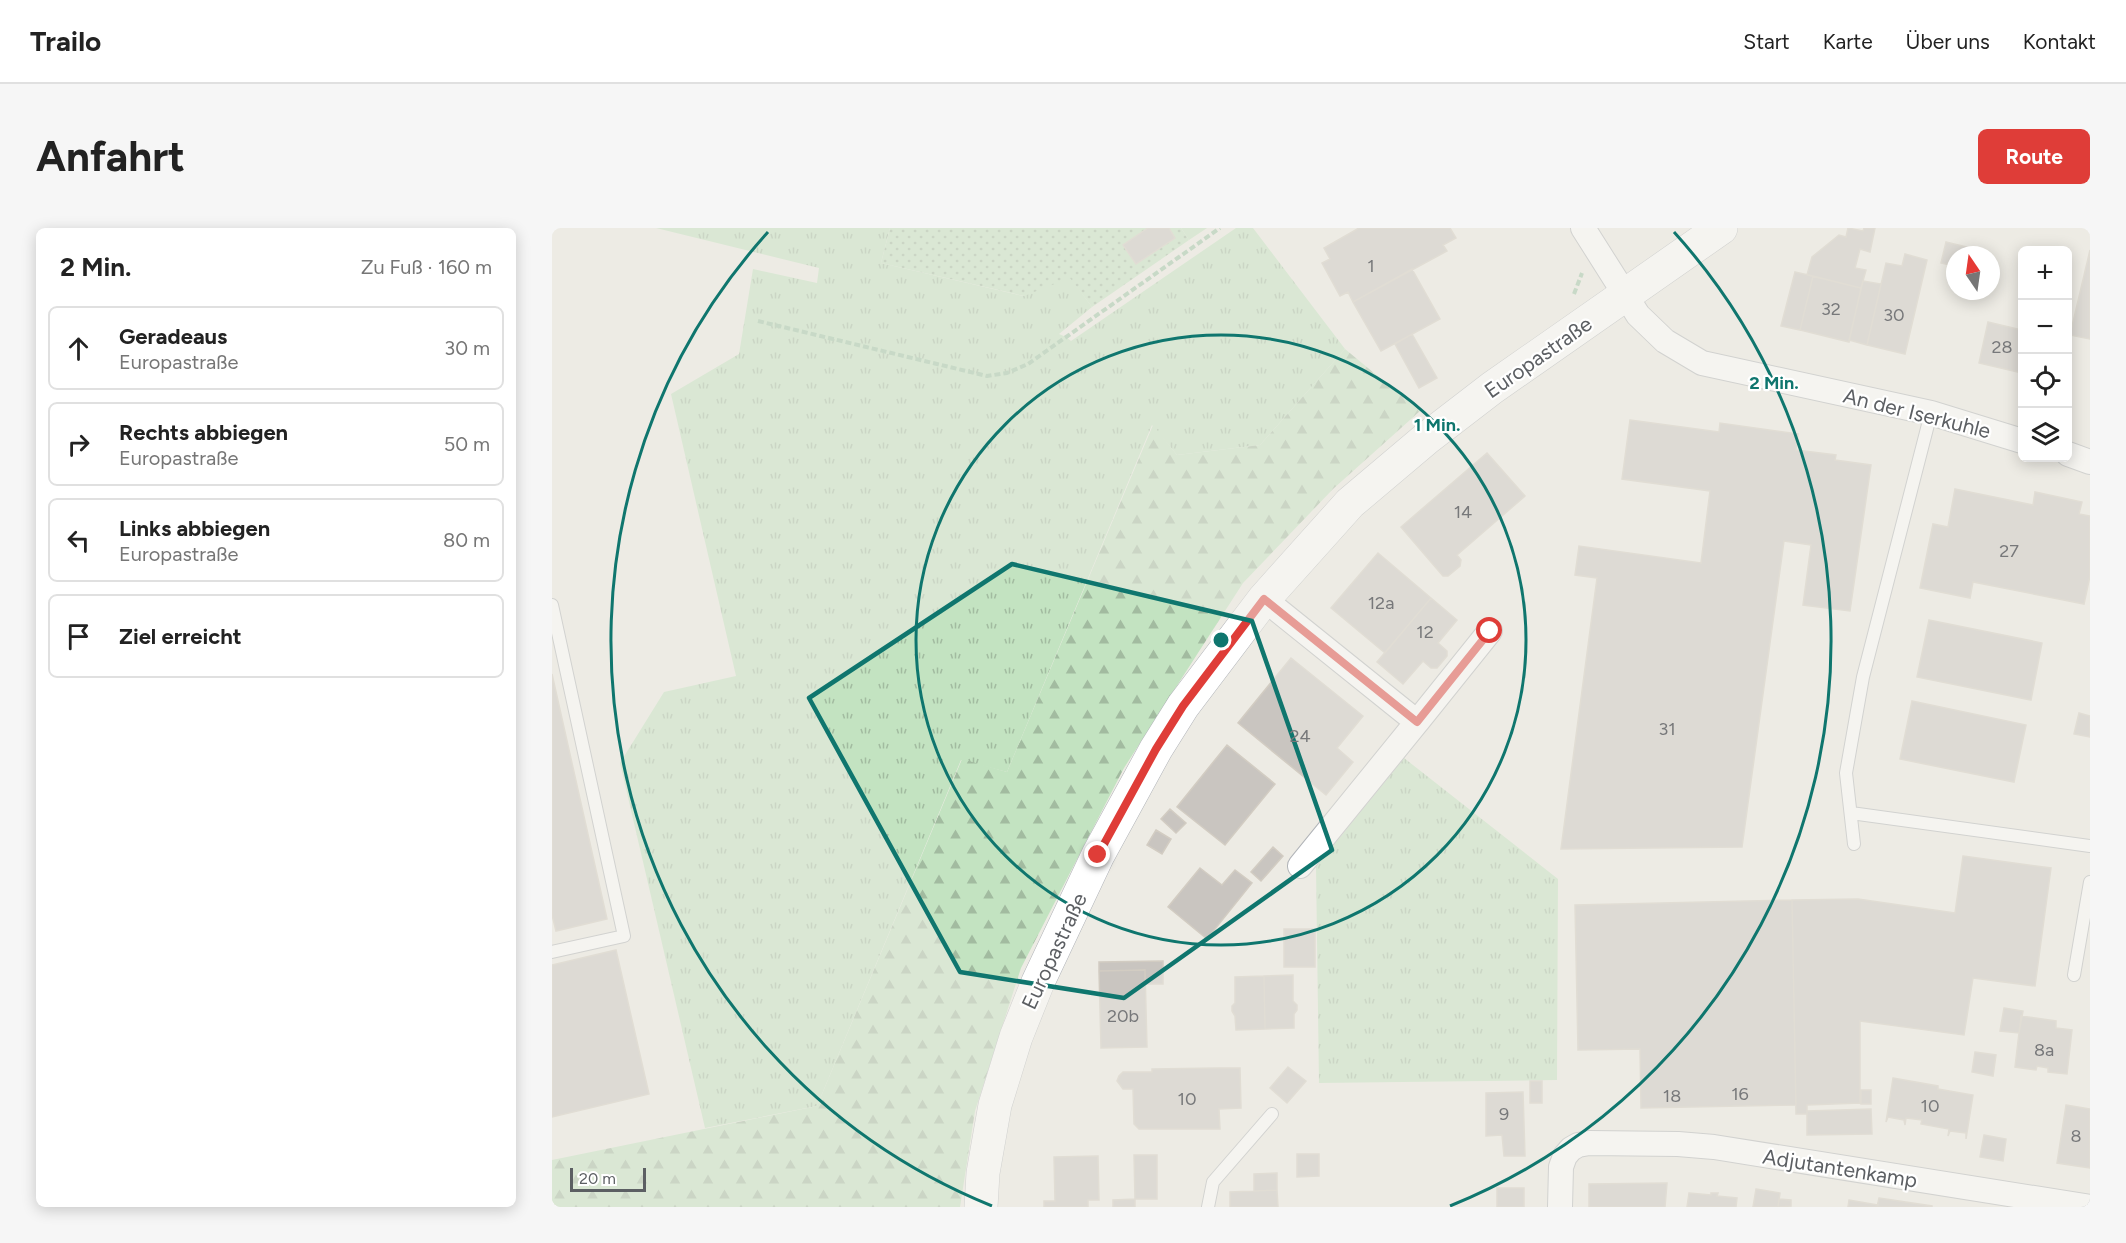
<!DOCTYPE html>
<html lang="de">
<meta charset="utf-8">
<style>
body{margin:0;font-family:Figtree,sans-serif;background:#f6f6f6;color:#222}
.controls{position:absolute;right:18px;top:18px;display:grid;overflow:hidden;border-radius:9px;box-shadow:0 3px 15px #0003}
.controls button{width:54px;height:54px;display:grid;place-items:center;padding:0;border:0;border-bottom:2px solid #e0e0e0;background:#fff;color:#222;font:30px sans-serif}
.compass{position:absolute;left:1394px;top:18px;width:54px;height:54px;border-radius:50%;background:#fff;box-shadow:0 3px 15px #0003;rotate:347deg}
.scale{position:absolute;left:18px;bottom:15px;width:76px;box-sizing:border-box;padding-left:6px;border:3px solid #5c5f63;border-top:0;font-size:16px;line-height:21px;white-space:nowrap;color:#5c5f63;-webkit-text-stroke:4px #fff;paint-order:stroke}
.stop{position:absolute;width:18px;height:18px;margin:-14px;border:4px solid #df3d38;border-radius:50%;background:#fff}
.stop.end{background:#df3d38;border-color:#fff;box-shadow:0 2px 6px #0008}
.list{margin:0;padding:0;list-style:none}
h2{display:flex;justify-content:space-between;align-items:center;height:78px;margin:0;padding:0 24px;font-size:26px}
h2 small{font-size:20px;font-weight:400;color:#767676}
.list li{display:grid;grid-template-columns:39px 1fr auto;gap:18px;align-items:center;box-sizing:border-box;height:84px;margin:0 12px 12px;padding:0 12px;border:2px solid #e0e0e0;border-radius:9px}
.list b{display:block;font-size:22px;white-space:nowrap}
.list p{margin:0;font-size:20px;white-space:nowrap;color:#767676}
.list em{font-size:20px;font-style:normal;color:#767676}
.icon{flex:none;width:33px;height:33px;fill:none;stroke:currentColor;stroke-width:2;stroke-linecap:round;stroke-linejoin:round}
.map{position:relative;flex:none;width:1538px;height:979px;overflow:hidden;border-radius:9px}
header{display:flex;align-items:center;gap:36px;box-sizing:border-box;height:84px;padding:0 30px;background:#fff;border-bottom:2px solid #e0e0e0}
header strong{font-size:28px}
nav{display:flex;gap:33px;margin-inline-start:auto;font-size:21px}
.intro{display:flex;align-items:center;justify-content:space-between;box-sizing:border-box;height:144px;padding:0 36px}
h1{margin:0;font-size:42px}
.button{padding:15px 27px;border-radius:9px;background:#df3d38;color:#fff;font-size:21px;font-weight:700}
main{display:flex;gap:36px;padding:0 36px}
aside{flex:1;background:#fff;border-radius:9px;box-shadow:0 3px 15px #0003}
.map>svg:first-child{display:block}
</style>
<header>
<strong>Trailo</strong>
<nav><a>Start</a><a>Karte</a><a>Über uns</a><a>Kontakt</a></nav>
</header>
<div class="intro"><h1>Anfahrt</h1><a class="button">Route</a></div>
<main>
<aside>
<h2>2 Min.<small>Zu Fuß · 160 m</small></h2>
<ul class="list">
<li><svg class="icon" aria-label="ahead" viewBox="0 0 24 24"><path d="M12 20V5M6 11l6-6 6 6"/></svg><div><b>Geradeaus</b><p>Europastraße</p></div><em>30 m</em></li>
<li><svg class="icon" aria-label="right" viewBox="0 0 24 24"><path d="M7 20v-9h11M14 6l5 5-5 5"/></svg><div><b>Rechts abbiegen</b><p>Europastraße</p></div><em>50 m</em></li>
<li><svg class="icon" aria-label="left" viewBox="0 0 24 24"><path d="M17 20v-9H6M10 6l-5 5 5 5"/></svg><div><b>Links abbiegen</b><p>Europastraße</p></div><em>80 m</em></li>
<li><svg class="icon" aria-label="arrive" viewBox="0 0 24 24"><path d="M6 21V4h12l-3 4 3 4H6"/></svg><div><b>Ziel erreicht</b></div></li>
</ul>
</aside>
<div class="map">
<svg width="1538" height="979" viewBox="0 0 1538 979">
<defs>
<pattern id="grass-tufts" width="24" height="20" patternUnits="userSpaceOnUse" patternTransform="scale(1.5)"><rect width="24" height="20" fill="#c3e3c1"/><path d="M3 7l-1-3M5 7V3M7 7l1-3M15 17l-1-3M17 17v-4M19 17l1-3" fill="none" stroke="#a2bba0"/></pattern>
<pattern id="forest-firs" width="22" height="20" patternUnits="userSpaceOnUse" patternTransform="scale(1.5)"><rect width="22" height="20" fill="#c3e3c1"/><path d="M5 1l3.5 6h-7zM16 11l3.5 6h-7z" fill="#a2bba0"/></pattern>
<pattern id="park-dots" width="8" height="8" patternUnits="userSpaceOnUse" patternTransform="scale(1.5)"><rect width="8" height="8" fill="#c3e3c1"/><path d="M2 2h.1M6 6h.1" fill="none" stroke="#a2bba0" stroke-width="1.8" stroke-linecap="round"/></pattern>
</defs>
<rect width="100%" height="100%" fill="#edebe4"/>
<path fill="url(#grass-tufts)" d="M104,0H338L329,35L471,68L518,49L540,79L507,106L514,109L519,113L684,0H701L793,121L708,217L625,227L600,197L455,544L409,532L265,878L153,900L68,535L112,464L184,448L119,166L187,126L201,41L265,55L267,40Z
M629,0H655L637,12Z
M852,530L1006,651L1005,852L767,855L764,639Z"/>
<path fill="url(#forest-firs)" d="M793,121L868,183L781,261L691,355L572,540L469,740L423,883L408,979H0V932L265,878L410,531L455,544L601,197L625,227L708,217Z"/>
<path fill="url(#park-dots)" d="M338,0H629L637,12L540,79L518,50L472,68L329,35Z"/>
<path fill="#c9c5c0" stroke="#d2ccc2" stroke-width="1.5" d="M596,0H617L623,10L584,36L571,17Z
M807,0H898L904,10L891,17L895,23L801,74L796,64L788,68L770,35L778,31L772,20Z
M1296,0L1311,3L1312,0H1323L1318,24L1308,21L1303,40L1314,42L1309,60L1255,47L1260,29L1287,7L1294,9Z
M1394,14L1415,19L1414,27H1403V38L1389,35Z
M1538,22V111L1518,107Z
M1353,26L1375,32L1353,126L1315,117L1334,35L1350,38Z
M860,41L888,91L829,123L801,74Z
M1243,44L1261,48L1248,102L1229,98Z
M1261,48L1309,60L1297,114L1248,102Z
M1311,53L1329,56L1315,117L1297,112Z
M1436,94L1470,102V145L1427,135Z
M860,106L885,150L867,160L843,116Z
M1078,192L1167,204L1168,195L1246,206L1244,222L1284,227L1283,232L1319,237L1298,383L1251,377L1259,317L1232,313L1190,619L1009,621L1045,350L1023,347L1027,318L1149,335L1158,263L1070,251Z
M935,225L973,268L905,327L909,332L908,338L896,348H891L849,299Z
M1403,261L1481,277L1483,264L1530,274L1527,286L1538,288V348L1532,376L1421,354L1418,370L1368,360L1381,296L1396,299Z
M826,325L879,370L833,425L779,380Z
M879,370L905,392L886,415L895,423V428L885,440H879L871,433L851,456L825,434Z
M1377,392L1490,415L1479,472L1365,449Z
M739,430L811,488L785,520L801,534L774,567L686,495Z
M0,446L55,691L4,703L0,687Z
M1360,473L1474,497L1462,554L1348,531Z
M1527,485L1538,488V509L1522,506Z
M675,517L723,556L673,617L625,579Z
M618,581L634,595L624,605L609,591Z
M604,602L619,611L610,626L595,617Z
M721,619L731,628L709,653L699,644Z
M1411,628L1499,640L1483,758L1421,750L1412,807L1308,793V875L1255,877V886H1244L1240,672L1306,671L1403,685Z
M648,640L670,657L683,642L700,655L655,711L616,679Z
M1240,672L1244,877L1089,880L1088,821L1026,822L1023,677Z
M732,701H763V739H732Z
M64,722L97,866L0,889V737Z
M611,733V756H593V742L547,743V734Z
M593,742L595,819L549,820L547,743Z
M741,747V773L745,777V782L742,786V800L713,801L712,748Z
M712,748L713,801L684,802L683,788L680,783V778L683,775V749Z
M1452,780L1471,783L1467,805L1448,803Z
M1469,788L1504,793V800L1520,802L1515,846L1496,844V840L1485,838L1484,842L1463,839Z
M1423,824L1444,827L1441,848L1420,844Z
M736,839L754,853L735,875L718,860Z
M666,840H688L689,880L667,881L668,901H587L582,896L581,861H571L565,853L567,848L571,844H600V841Z
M1341,850L1386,858V861L1421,867L1414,911V905L1398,903L1396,908L1397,901L1369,896L1370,892L1354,890L1353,897L1352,892L1336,889L1334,894Z
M978,853H990V875H978Z
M1309,862H1319V876H1309Z
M971,864L973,928H952L950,907L934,908V865Z
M1514,877L1538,881V940L1505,935Z
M1319,881L1320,906L1255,907V883Z
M1432,907L1454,911L1451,933L1428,929Z
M745,926H767V948L745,949Z
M582,927H605V971H583Z
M546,928L547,972H536V979H492V973H503L502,929Z
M725,945V962L702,963V946Z
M1115,955L1113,979H1037V956Z
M945,960H972V979H945Z
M1204,961L1228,965L1226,979H1201Z
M725,962L726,979H678V964Z
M1137,965L1159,967V965H1166L1165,968L1185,970L1184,979H1135Z
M1327,970L1380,978V979H1325Z
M583,971V979H561V972Z
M1227,971L1239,972V978L1226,979Z
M1297,972L1326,977L1325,979H1296Z"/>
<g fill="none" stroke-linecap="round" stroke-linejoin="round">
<defs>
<path id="lane" d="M0,377L72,708L0,724
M1299,585L1538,618
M1302,616L1294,545L1311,449L1379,185
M1522,747L1538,654
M656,979L661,954L720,886"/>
<path id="street" d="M1031,0L1086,87L1113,113L1150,135L1379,185L1470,213
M1516,226L1538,234
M712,371L865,494L938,403
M748,638L865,494
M1008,979L1009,939L1013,928L1019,921L1026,917L1037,915L1126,916L1162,919L1538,979"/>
<path id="secondary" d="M429,979L431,945L443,877L464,809L486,754L546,627L604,521L631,478L712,371L798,275L875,210L940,160L1169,0"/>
</defs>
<use href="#lane" stroke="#b1b4b8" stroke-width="14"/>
<use href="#street" stroke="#b1b4b8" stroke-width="26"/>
<use href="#secondary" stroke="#b0b3b8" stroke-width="34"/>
<path stroke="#9bc4a4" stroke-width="4" stroke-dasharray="6 3" stroke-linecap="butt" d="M1022,66L1030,45
M206,93L435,148L455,145L476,136L668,0"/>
<use href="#lane" stroke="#fff" stroke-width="12"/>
<use href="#street" stroke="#fff" stroke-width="24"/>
<use href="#secondary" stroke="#fff" stroke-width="33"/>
</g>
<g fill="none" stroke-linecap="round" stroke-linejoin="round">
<path stroke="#df3d38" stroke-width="8" d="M546,627L604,521L631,478L712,371L865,494L938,403"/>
</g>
<path d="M0 0H1538V979H0ZM460,336L700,393L780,622L572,770L408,744L257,470Z" fill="#edebe4" fill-opacity=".55" fill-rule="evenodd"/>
<path fill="none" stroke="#0f766e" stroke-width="4.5" stroke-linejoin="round" d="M460,336L700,393L780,622L572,770L408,744L257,470Z"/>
<g fill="none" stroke="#0f766e" stroke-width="3">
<circle cx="669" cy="412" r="305"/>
<path d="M440 978A610 610 0 0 1 216 4M1122 4A610 610 0 0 1 898 978"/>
</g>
<g text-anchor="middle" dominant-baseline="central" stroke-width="4.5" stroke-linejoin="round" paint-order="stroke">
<g font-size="18" fill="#77787a">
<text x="819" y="38">1</text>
<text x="1279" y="81">32</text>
<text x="1342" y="87">30</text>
<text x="1450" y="119">28</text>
<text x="911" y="284">14</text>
<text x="1457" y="323">27</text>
<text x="829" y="375">12a</text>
<text x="873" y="404">12</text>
<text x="1115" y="501">31</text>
<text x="748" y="508">24</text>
<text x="571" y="788">20b</text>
<text x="1492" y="822">8a</text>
<text x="1188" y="866">16</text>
<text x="1120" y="868">18</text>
<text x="635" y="871">10</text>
<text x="1378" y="878">10</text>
<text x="952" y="886">9</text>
<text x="1524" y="908">8</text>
</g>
<g font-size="21" fill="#5c5f63" stroke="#fff">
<text transform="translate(986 129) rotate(-35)">Europastraße</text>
<text transform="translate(1365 185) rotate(14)">An der Iserkuhle</text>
<text transform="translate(502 723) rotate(-65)">Europastraße</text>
<text transform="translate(1288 940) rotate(9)">Adjutantenkamp</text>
</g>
</g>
<circle cx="669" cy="412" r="9" fill="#0f766e" stroke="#fff" stroke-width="3"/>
<g font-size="18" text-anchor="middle" font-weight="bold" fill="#0f766e" stroke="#fff" stroke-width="4.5" stroke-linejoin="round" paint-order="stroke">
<text x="1222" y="161">2 Min.</text>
<text x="885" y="203">1 Min.</text>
</g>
</svg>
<div class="controls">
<button>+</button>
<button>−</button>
<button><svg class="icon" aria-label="locate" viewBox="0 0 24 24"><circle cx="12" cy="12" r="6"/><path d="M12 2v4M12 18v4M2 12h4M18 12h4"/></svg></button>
<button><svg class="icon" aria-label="layers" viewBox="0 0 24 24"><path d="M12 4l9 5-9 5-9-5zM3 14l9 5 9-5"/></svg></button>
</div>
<svg class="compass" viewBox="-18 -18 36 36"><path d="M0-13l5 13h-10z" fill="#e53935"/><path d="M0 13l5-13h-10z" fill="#767676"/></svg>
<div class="scale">20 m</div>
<div class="stop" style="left:938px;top:403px"></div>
<div class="stop end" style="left:546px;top:627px"></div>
</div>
</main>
